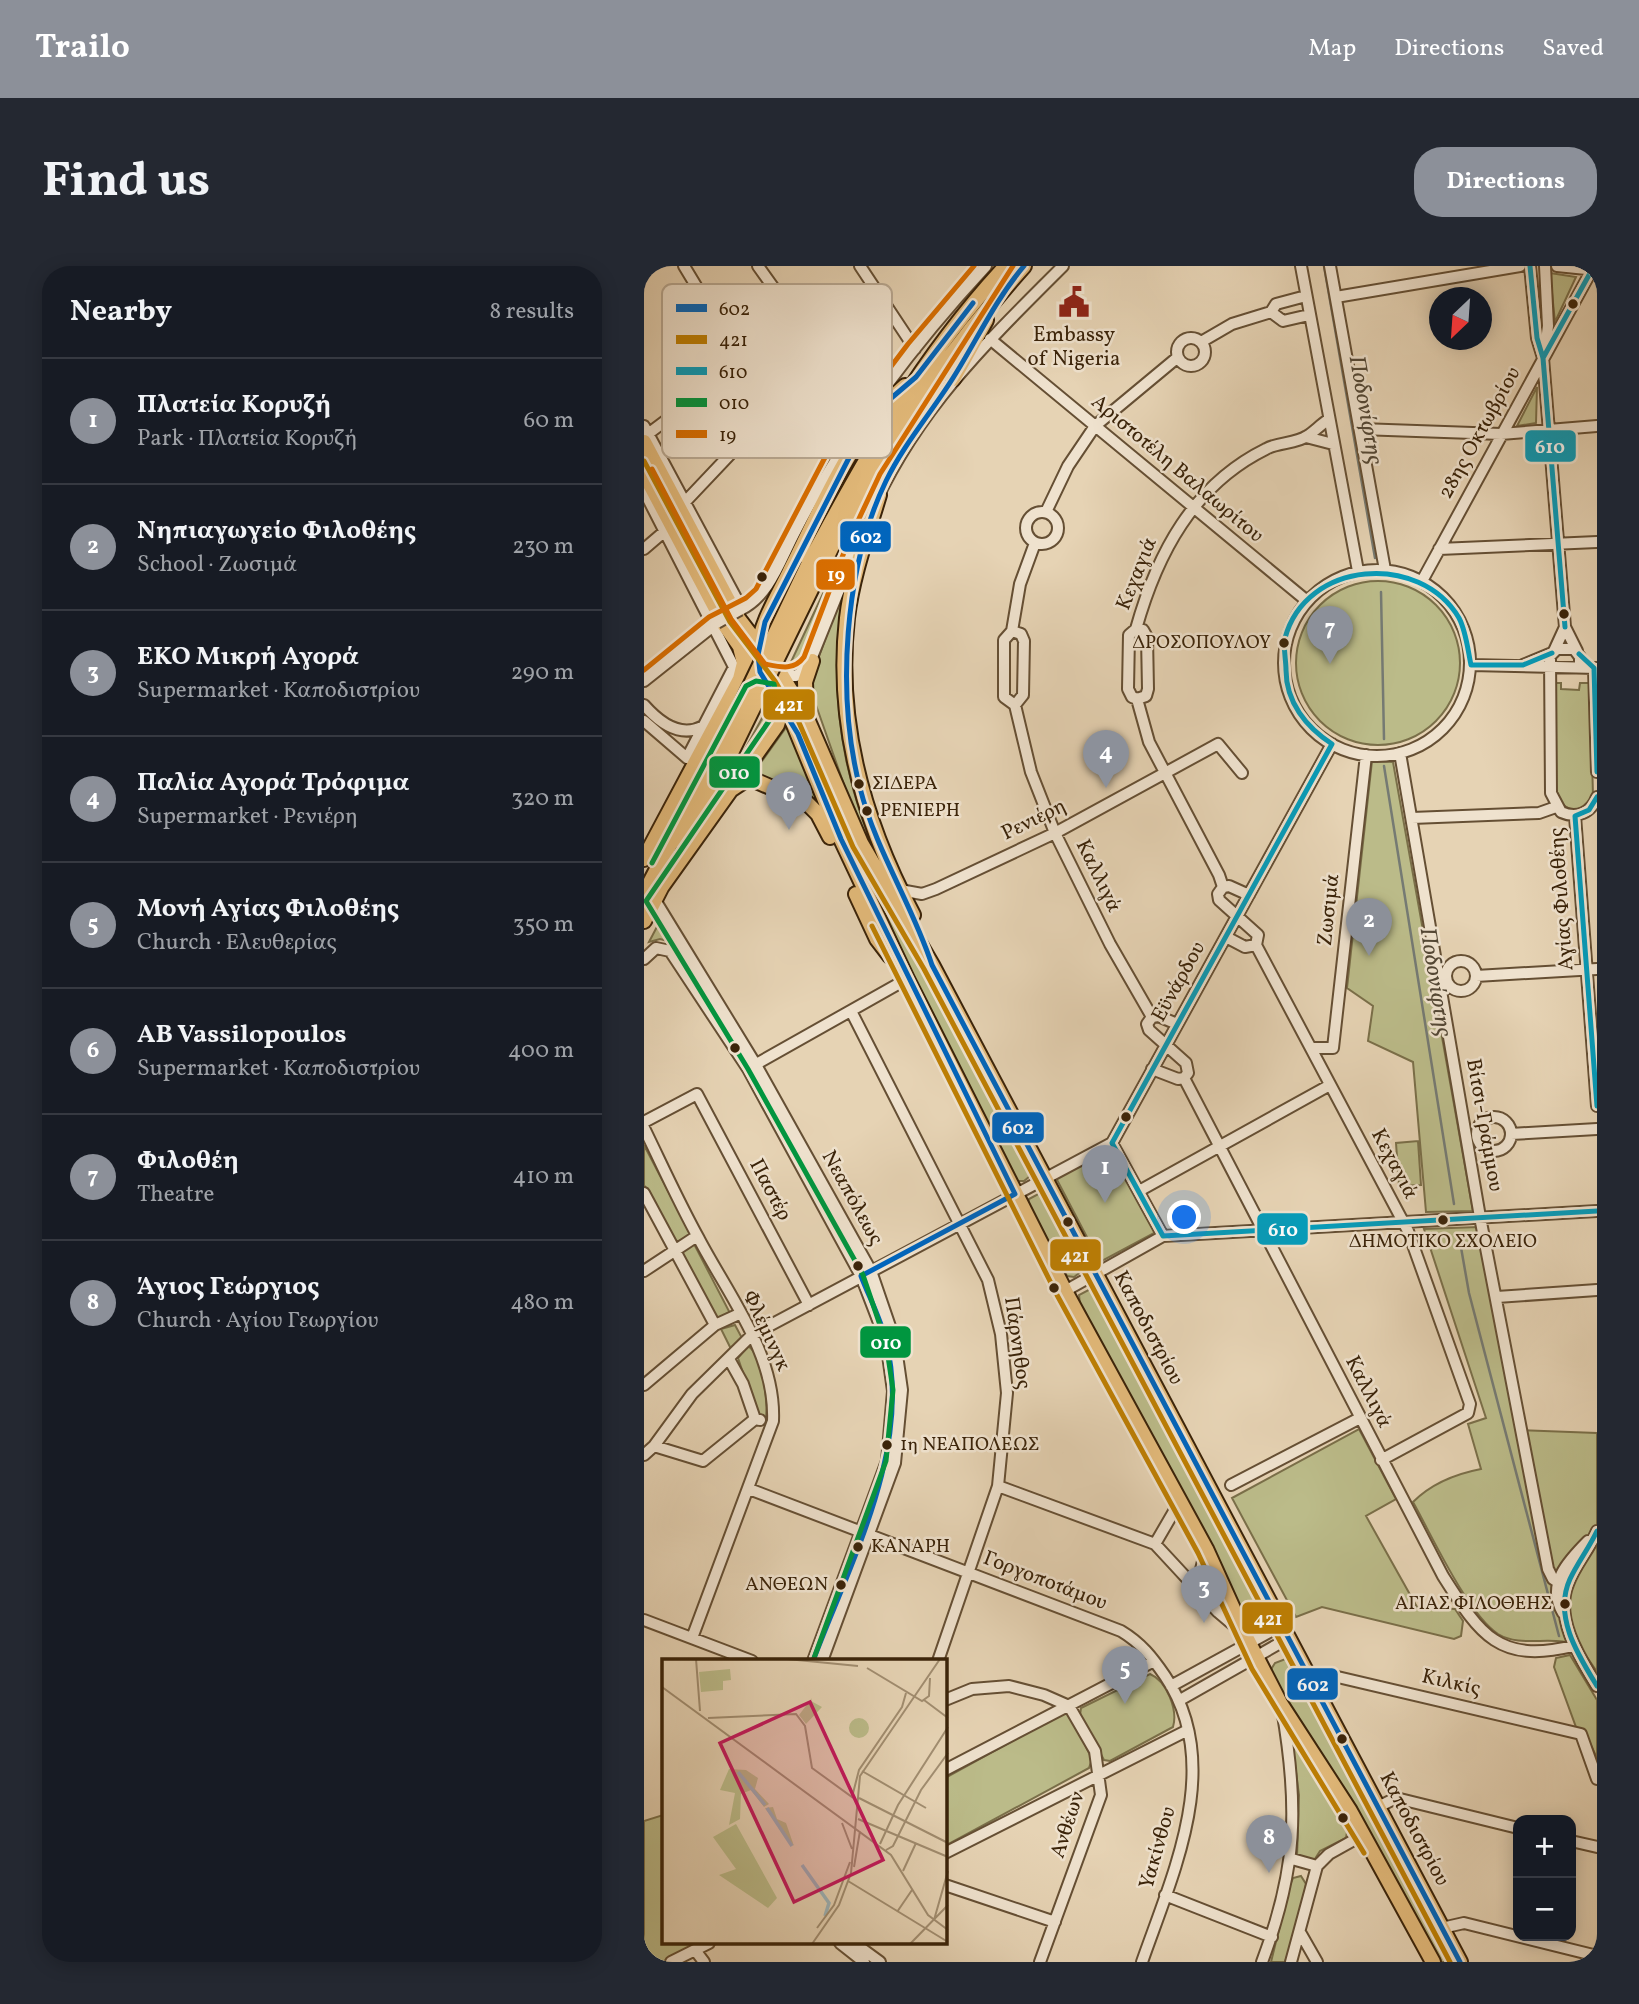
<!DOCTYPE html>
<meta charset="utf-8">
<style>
body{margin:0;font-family:Vollkorn,serif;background:#242831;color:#f1f3f6}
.controls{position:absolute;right:21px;bottom:21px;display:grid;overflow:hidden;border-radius:14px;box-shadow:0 4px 18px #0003}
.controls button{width:63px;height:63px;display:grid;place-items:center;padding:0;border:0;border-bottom:2px solid #363941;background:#171b24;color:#f1f3f6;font:35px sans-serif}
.compass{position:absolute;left:785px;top:21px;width:63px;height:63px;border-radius:50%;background:#171b24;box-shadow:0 4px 18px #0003;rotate:205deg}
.you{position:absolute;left:541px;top:952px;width:24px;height:24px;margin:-18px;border:5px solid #fff;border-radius:50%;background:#1a73e8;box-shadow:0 0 0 10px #1a73e833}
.badge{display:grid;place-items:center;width:46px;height:46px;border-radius:50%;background:#8c9099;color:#fff;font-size:23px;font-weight:700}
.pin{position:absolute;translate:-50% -58px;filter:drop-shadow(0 2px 4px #0008)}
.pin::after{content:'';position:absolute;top:37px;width:24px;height:21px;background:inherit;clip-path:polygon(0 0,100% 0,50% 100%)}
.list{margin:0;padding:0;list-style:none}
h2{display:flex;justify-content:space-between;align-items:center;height:91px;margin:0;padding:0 28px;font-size:30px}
h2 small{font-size:23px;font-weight:400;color:#9ea1a6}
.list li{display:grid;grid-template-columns:46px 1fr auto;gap:21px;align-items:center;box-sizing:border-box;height:126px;padding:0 28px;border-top:2px solid #363941}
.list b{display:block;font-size:26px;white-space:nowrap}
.list p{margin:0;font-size:23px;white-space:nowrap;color:#9ea1a6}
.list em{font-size:23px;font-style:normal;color:#9ea1a6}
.map{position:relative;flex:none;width:953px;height:1696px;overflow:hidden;border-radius:28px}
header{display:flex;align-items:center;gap:42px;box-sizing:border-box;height:98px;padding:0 35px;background:#8c9099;color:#fff}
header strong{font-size:33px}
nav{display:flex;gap:38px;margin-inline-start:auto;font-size:24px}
.intro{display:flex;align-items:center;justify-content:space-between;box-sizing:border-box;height:168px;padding:0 42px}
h1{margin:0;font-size:49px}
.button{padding:18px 32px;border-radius:28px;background:#8c9099;color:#fff;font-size:24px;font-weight:700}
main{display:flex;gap:42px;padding:0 42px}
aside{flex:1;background:#171b24;border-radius:28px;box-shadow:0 4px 18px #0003}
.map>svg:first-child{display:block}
</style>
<header>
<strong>Trailo</strong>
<nav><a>Map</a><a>Directions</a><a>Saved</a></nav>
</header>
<div class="intro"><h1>Find us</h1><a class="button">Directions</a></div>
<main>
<aside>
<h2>Nearby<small>8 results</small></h2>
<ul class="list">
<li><span class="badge">1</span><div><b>Πλατεία Κορυζή</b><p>Park · Πλατεία Κορυζή</p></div><em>60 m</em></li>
<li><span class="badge">2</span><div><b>Νηπιαγωγείο Φιλοθέης</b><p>School · Ζωσιμά</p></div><em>230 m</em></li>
<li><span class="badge">3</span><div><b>ΕΚΟ Μικρή Αγορά</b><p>Supermarket · Καποδιστρίου</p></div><em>290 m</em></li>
<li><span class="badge">4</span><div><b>Παλία Αγορά Τρόφιμα</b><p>Supermarket · Ρενιέρη</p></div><em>320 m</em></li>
<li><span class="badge">5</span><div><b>Μονή Αγίας Φιλοθέης</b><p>Church · Ελευθερίας</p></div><em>350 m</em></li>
<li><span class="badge">6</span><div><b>AB Vassilopoulos</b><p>Supermarket · Καποδιστρίου</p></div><em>400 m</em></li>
<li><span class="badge">7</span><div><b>Φιλοθέη</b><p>Theatre</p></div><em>410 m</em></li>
<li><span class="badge">8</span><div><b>Άγιος Γεώργιος</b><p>Church · Αγίου Γεωργίου</p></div><em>480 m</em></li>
</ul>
</aside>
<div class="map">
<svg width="953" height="1696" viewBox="0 0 953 1696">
<rect width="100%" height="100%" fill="#e6d3b4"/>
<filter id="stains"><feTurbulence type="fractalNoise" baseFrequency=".00286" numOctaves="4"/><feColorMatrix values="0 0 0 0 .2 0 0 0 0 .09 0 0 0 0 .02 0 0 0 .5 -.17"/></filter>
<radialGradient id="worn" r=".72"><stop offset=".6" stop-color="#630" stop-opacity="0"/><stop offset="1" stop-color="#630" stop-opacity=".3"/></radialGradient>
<path fill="#bbbb89" stroke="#7a6f49" stroke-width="2" d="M906,7L932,11L911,56Z
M893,121L892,157L873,160Z
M205,272L165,386L155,397L147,396Z
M213,286C206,316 198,345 195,376C187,452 207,536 239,605L211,550L167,425L169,407Z
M652 397a82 82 0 1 1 164 0a82 82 0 1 1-164 0Z
M909,417H917V423L935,424L936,417H946L949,530C939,549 926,548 912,532Z
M128,434L131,450L70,540Z
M146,456L177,537L108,509Z
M728,495L749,496L829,945L782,946L769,796L724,775L729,740L703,722Z
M206,576L318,765L391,906L380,915H373L369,911L294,764Z
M16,655L103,790L28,676L16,673L5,676Z
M774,875L777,919L755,920L752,877Z
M0,879L47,969L31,977L0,919Z
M466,883L514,965L456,996L411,910Z
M398,926L442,1002L430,1011L423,1010L384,937L385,933Z
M834,961L874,1164L953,1167V1406C948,1399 943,1390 937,1384C917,1365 880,1384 854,1368C823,1347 788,1270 769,1236C788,1217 811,1208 837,1203L824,1158L842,1152L780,963Z
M49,976L88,1051L75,1058L35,983Z
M452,1020L632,1357L611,1369L436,1038L435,1029Z
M91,1059L99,1074L88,1085L77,1063Z
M104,1080C118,1087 127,1144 120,1159L116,1157L94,1092Z
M715,1163L752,1233L722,1250L773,1341L811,1343L819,1355L817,1370L810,1373L678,1341L652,1351L588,1232Z
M926,1389L953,1434V1492L941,1467L932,1461L910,1401L912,1392Z
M644,1392L810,1696H796L626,1405L631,1397Z
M506,1408C523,1415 534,1444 529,1461L466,1495L460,1494L436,1449L437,1442Z
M419,1447L426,1448L448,1493L445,1502L301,1580V1512Z
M648,1475L703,1566L702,1572L676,1585L669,1596L653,1591L655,1529Z
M19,1549V1677H62L27,1696H0V1555Z
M657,1610L662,1618L656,1652L641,1696H627L646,1619L649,1612Z"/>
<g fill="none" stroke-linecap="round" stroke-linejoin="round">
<path stroke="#757a73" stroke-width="2.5" d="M680,0L731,292
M737,326L740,473
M740,500L810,938
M815,970L825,1027L915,1370"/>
<defs>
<path id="minor" d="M40,0L98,96
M114,0L192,109L225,140
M216,0L271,83
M657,0L714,305
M686,0L741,304
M886,0L893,72L899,92L921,361
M901,0L904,60L901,83
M913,0L952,4
M692,31L876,0
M627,46L639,55L665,49
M533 86a14 14 0 1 1 28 0a14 14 0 1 1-28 0Z
M346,73L663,335
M557,76L588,58L627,46L632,38L662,30
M684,154C676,159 670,166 663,170C652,178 634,176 622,183C549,219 513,288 492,363L485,369L484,423L488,431L493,433L505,476L575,609L579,621L574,628L575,634L614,669L612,679L764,965L826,1138L824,1147L737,1194
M0,160L98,343
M716,163L857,168L953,160
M4,168L153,56
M662,171L689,178
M0,225L90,401L43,492L0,455
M232,235C277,139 346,73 419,0
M41,236L128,144
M382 262a16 16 0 1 1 32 0a16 16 0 1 1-32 0Z
M402,246L424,200L451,160L534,91
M391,277L376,318L368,365L360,374V431L371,439L387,506L411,567L466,678L508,751
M0,283L21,265
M795,283L953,276
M640 397a93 93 0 1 1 186 0a93 93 0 1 1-186 0Z
M778,315L950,0
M96,344C125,330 135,297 150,268C200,169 266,82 342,0
M492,363L499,364L503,371L504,423L502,430L493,433
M368,365L377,368L380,375L379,429L371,439
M910,385L921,361L933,385
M827,399L953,402
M879,399L908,387
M936,402V391L930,383H913L906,390L907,527L917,546C933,553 947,547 953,531
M950,402L953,506
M138,410H152L164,401L220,262
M0,415L73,357
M0,439C15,456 36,473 59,460
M756,487L836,951L904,1303L909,1313L922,1322
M931,550L953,840
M768,552L895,547L912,541
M579,621L585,620L605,629
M256,624L278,628L292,623L411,567L574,478L598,507
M11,634L112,799L227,1005L251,1075L258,1124L251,1197L178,1395
M582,671L601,681L612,679
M0,693L12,682L26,685L104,803L217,1010L242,1075L249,1125L243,1195L169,1395
M802 710a15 15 0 1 1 30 0a15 15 0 1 1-30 0Z
M832,710L953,703
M207,745L344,1014L357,1068L363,1127L354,1220L294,1395
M508,751L503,758L505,764L542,797L544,807L540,812
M508,751L514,750L533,758
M668,782H689L722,489
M107,801L263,713
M508,803L534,813L540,812
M540,812L799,1310C836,1368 854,1398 929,1380
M833 868a17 17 0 1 1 34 0a17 17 0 1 1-34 0Z
M0,856L53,828L165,1039
M0,862C18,899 35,937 55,973C85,1030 132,1089 129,1155L48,1372
M867,868L953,863
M468,877L519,970
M495,925L686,819
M0,927L71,1059
M0,1005L53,970
M421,1025L519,970L953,945
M853,1031L953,1024
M85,1093L99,1118L111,1153L116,1154
M0,1119L71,1059L95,1048
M10,1180L48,1128L108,1069L468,877L688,478
M0,1189L10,1180L59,1195L111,1153
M587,1219L716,1152
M354,1220L511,1278L574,1346L600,1368
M105,1223L477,1365C497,1377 508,1391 521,1410C581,1498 529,1607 498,1696
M953,1265C945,1284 931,1299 924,1318C910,1352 936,1392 953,1420
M511,1278L536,1235
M553,1320L562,1283
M919,1347C902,1318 924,1295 944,1275
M0,1354L108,1395
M670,1419L685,1409L937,1468L953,1513
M527,1420L638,1359
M301,1434L328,1423L365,1420L400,1429L425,1440L451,1485L457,1529L396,1696
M536,1434L645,1372
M301,1504L510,1395
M734,1541L752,1532L874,1562
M927,1575L953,1581
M301,1587L544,1464
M648,1593L673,1600
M301,1619L411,1656
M521,1629L628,1671
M798,1662L820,1657L953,1690
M657,1668L673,1696
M196,1677L220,1696
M210,1677L236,1696
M51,1684L60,1696
M27,1696L65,1677
M618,1696C653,1603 655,1541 638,1443
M647,1696L673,1600L685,1588L719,1569"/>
<path id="major" d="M309,113L342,54
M0,176L93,351L138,410L161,448L217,577L288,699L816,1696
M0,207L80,358L148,454L197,573L263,713L421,1025L562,1283L601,1369L636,1437L706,1545L789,1696
M235,229C223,269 208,310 203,352C191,458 220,557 269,649
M164,299C221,192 279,89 362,0
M176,305C229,192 297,93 380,0
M114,384C117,356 134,330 146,305C178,242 207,167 261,120
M162,446L161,416L168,395
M88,523L100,515L110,514L163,537L174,548L186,571
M39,579L85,491
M0,593L96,413L100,397L96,381
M16,623L133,459L140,436
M0,628L75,485
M212,628L233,673L246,690
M0,655L20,616"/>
</defs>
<use href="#minor" stroke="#654f34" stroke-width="14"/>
<use href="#major" stroke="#3a2309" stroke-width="18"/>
<use href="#minor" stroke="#efe2ce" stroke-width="10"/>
<use href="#major" stroke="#e3ba7a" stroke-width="14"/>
<defs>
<path id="minor-bridge" d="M73,357L96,344"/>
<path id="major-bridge" d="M75,485L164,299
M85,491L176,305"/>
</defs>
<use href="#minor-bridge" stroke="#654f34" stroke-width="14" stroke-linecap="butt"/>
<use href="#major-bridge" stroke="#3a2309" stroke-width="18" stroke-linecap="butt"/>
<use href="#minor-bridge" stroke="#efe2ce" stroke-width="10"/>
<use href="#major-bridge" stroke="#e3ba7a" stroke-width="14"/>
<defs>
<path id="bus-1" d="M380,0C351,34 333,74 309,112C287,147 260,178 242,215C200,302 192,429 216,522C232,585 268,638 288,699L816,1696
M169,1395C206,1297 269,1181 242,1075C237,1053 225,1031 217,1010L371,928L197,573L154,468L116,406L114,389L121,356L208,186L245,134L272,111L329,37"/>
<path id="bus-2" d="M0,195L86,356L131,415L153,452L209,581L280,703L806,1696
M228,660L413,1029L554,1287L608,1403L720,1587"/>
<path id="bus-3" d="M886,0L893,72L899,92L921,361
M899,92L950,0
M908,387L879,399H827C824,385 822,365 815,352C776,286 662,294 641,372C639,381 642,394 642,404C642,436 662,461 688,478L468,877L519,970L953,945
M935,388L950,402L953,506
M953,531L945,544L931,550L953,840
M953,1265C945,1282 934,1296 926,1313C909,1350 934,1389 953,1420"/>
<path id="bus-4" d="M8,597L102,420L112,415L130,418L132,429L125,455L2,635L104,803L219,1009L242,1077L249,1124L242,1195L170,1392"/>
<path id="bus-5" d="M8,203L87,353L121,398C136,401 150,405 160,391L204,276L236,208L369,0
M0,404L65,351L102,332L112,323L187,180L264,78L330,0"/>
</defs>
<use href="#bus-1" stroke="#efe2ce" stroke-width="10"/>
<use href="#bus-2" stroke="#efe2ce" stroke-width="10"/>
<use href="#bus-3" stroke="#efe2ce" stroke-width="10"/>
<use href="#bus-4" stroke="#efe2ce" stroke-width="10"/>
<use href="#bus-5" stroke="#efe2ce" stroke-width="10"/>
<use href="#bus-1" stroke="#0065bd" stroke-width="5"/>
<use href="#bus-2" stroke="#be7f03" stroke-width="5"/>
<use href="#bus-3" stroke="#069cba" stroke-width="5"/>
<use href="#bus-4" stroke="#00963f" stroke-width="5"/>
<use href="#bus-5" stroke="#d86e01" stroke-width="5"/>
</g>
<defs>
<symbol id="civic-bare" viewBox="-9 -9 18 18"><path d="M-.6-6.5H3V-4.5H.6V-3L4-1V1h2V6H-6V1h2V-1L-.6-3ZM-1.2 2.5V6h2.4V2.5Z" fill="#8f2418" stroke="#efe2ce" stroke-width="2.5" paint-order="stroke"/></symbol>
</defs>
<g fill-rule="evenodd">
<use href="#civic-bare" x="408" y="14" width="44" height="44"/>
</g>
<g fill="#3a2309" stroke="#efe2ce" stroke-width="2.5">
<circle cx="929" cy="38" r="6"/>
<circle cx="118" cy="311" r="6"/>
<circle cx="920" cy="348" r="6"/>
<circle cx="640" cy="377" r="6"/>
<circle cx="215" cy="518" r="6"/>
<circle cx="223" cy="545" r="6"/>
<circle cx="91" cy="782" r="6"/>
<circle cx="482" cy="851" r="6"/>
<circle cx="799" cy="954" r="6"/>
<circle cx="424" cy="956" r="6"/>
<circle cx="214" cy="1000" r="6"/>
<circle cx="410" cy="1022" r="6"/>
<circle cx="243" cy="1179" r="6"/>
<circle cx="214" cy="1281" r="6"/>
<circle cx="197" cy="1319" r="6"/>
<circle cx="921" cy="1338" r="6"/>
<circle cx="698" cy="1473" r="6"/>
<circle cx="699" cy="1552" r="6"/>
</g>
<g text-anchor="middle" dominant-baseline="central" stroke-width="5" stroke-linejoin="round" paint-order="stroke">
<g font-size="19" fill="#3a2309" stroke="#efe2ce" text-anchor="start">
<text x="627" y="377" text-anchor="end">ΔΡΟΣΟΠΟΥΛΟΥ</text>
<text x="228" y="518">ΣΙΔΕΡΑ</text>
<text x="236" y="545">ΡΕΝΙΕΡΗ</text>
<text x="799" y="976" text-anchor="middle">ΔΗΜΟΤΙΚΟ ΣΧΟΛΕΙΟ</text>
<text x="256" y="1179">1η ΝΕΑΠΟΛΕΩΣ</text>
<text x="227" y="1281">ΚΑΝΑΡΗ</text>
<text x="184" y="1319" text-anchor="end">ΑΝΘΕΩΝ</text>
<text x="908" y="1338" text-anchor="end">ΑΓΙΑΣ ΦΙΛΟΘΕΗΣ</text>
</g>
<g font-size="21" fill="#3a2309" stroke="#efe2ce">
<text x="430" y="69">Embassy<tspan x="430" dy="24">of Nigeria</tspan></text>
</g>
<g font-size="21" fill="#3a2309" stroke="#efe2ce">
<text transform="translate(836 167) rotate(-61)">28ης Οκτωβρίου</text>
<text transform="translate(533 203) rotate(40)">Αριστοτέλη Βαλαωρίτου</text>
<text transform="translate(493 308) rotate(-68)">Κεχαγιά</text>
<text transform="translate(390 554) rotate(-26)">Ρενιέρη</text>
<text transform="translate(454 610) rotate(64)">Καλλιγά</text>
<text transform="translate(918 633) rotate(-94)">Αγίας Φιλοθέης</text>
<text transform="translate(685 644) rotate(-84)">Ζωσιμά</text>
<text transform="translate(535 716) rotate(-61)">Εϋνάρδου</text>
<text transform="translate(840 859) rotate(80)">Βίτσι-Γράμμου</text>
<text transform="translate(750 898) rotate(62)">Κεχαγιά</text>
<text transform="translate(126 924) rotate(62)">Παστέρ</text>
<text transform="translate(208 932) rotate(61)">Νεαπόλεως</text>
<text transform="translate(504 1062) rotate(62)">Καποδιστρίου</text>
<text transform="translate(122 1065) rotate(65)">Φλέμινγκ</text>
<text transform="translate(373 1077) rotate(82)">Πάρνηθος</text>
<text transform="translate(724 1126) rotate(63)">Καλλιγά</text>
<text transform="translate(401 1315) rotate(21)">Γοργοποτάμου</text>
<text transform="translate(807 1417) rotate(13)">Κιλκίς</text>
<text transform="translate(424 1559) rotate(-72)">Ανθέων</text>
<text transform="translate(770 1563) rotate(62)">Καποδιστρίου</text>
<text transform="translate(514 1582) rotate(-74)">Υακίνθου</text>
</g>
<g font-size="23" font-style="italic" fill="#534735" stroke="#efe2ce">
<text transform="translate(721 144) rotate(80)">Ποδονίφτης</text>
<text transform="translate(791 716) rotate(81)">Ποδονίφτης</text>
</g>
</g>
<g transform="translate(18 1393)">
<rect width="285" height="285" fill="#e6d3b4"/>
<path d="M68,10L69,21L61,22V31L39,33L37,13ZM150,39L149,42L160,48L144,65L137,56ZM187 69a10 10 0 1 1 20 0a10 10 0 1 1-20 0ZM67,110L84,111L96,119L93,130L107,145L102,148L89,131L79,135L78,160L67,166L73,134L58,131ZM111,148L115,160L124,164L132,187L103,149ZM74,165L115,239L106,249L57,216L74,210L51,178Z" fill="#bbbb89"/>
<path fill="none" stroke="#9db4b9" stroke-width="3.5" d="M76,113L103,146M105,149L130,187M140,206L167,244L163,257"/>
<path fill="none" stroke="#a18d70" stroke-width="2" d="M34,0L38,52M125,0L196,7M205,9L260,42L267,37L268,19M0,28L229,196L266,256L286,271M262,41L286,59M46,59L134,55L143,67L150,109L190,138L197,111L240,48L244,34M200,112L264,149M197,139L286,184M196,160L286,198M180,164L190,190M218,185L236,146L286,68M224,191L231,187L259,131L286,94M192,208L198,172M241,212L254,184M186,222L286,283M235,253L250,231M272,261L286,212M155,269L172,246L188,203M150,285L177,246L189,214L198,117L278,0M248,285L286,246"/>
<path fill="#c2185b" fill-opacity="0.15" stroke="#c2185b" stroke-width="3.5" d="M148,43L221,201L132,243L58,84Z"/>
<rect width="285" height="285" fill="none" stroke="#3a2309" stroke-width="3.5"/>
</g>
<rect x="18" y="18" width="230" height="174" rx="10" fill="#efe2ce" stroke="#b9a993" stroke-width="2"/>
<rect x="32" y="38" width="31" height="8" fill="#0065bd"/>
<rect x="32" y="69" width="31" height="9" fill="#be7f03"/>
<rect x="32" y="101" width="31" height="8" fill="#069cba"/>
<rect x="32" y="132" width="31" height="9" fill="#00963f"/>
<rect x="32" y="164" width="31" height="8" fill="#d86e01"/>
<g font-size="19" fill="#3a2309">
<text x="75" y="49">602</text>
<text x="75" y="80">421</text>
<text x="75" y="112">610</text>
<text x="75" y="143">010</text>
<text x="75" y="175">19</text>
</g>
<g stroke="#efe2ce" stroke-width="2.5">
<rect x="880" y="163" width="53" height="34" rx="7" fill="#069cba"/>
<rect x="195" y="254" width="53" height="33" rx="7" fill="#0065bd"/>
<rect x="171" y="292" width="41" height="33" rx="7" fill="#d86e01"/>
<rect x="118" y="422" width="54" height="33" rx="7" fill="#be7f03"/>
<rect x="64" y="489" width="53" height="34" rx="7" fill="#00963f"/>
<rect x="347" y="845" width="54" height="33" rx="7" fill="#0065bd"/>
<rect x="612" y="946" width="53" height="34" rx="7" fill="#069cba"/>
<rect x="405" y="972" width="53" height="34" rx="7" fill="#be7f03"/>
<rect x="215" y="1059" width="53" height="34" rx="7" fill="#00963f"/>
<rect x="597" y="1335" width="53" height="34" rx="7" fill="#be7f03"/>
<rect x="642" y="1401" width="53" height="34" rx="7" fill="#0065bd"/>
</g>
<g font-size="19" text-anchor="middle" font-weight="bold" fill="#fff">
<text x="906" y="187">610</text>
<text x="222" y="277">602</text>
<text x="192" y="315">19</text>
<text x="145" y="445">421</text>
<text x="90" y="513">010</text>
<text x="374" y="868">602</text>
<text x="639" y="970">610</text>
<text x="431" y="996">421</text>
<text x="242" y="1083">010</text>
<text x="624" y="1359">421</text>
<text x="669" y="1425">602</text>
</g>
<rect width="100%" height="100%" filter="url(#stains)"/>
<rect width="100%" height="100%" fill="url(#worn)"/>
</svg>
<div class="controls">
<button>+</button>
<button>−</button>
</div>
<svg class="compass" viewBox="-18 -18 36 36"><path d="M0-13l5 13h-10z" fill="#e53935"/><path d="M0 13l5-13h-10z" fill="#9ea1a6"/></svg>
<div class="you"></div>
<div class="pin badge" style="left:461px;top:937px">1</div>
<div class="pin badge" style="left:725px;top:690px">2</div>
<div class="pin badge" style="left:560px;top:1357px">3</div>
<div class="pin badge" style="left:462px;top:522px">4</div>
<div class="pin badge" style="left:481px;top:1438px">5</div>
<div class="pin badge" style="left:145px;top:564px">6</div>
<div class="pin badge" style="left:686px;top:398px">7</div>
<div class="pin badge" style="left:625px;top:1607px">8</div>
</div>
</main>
